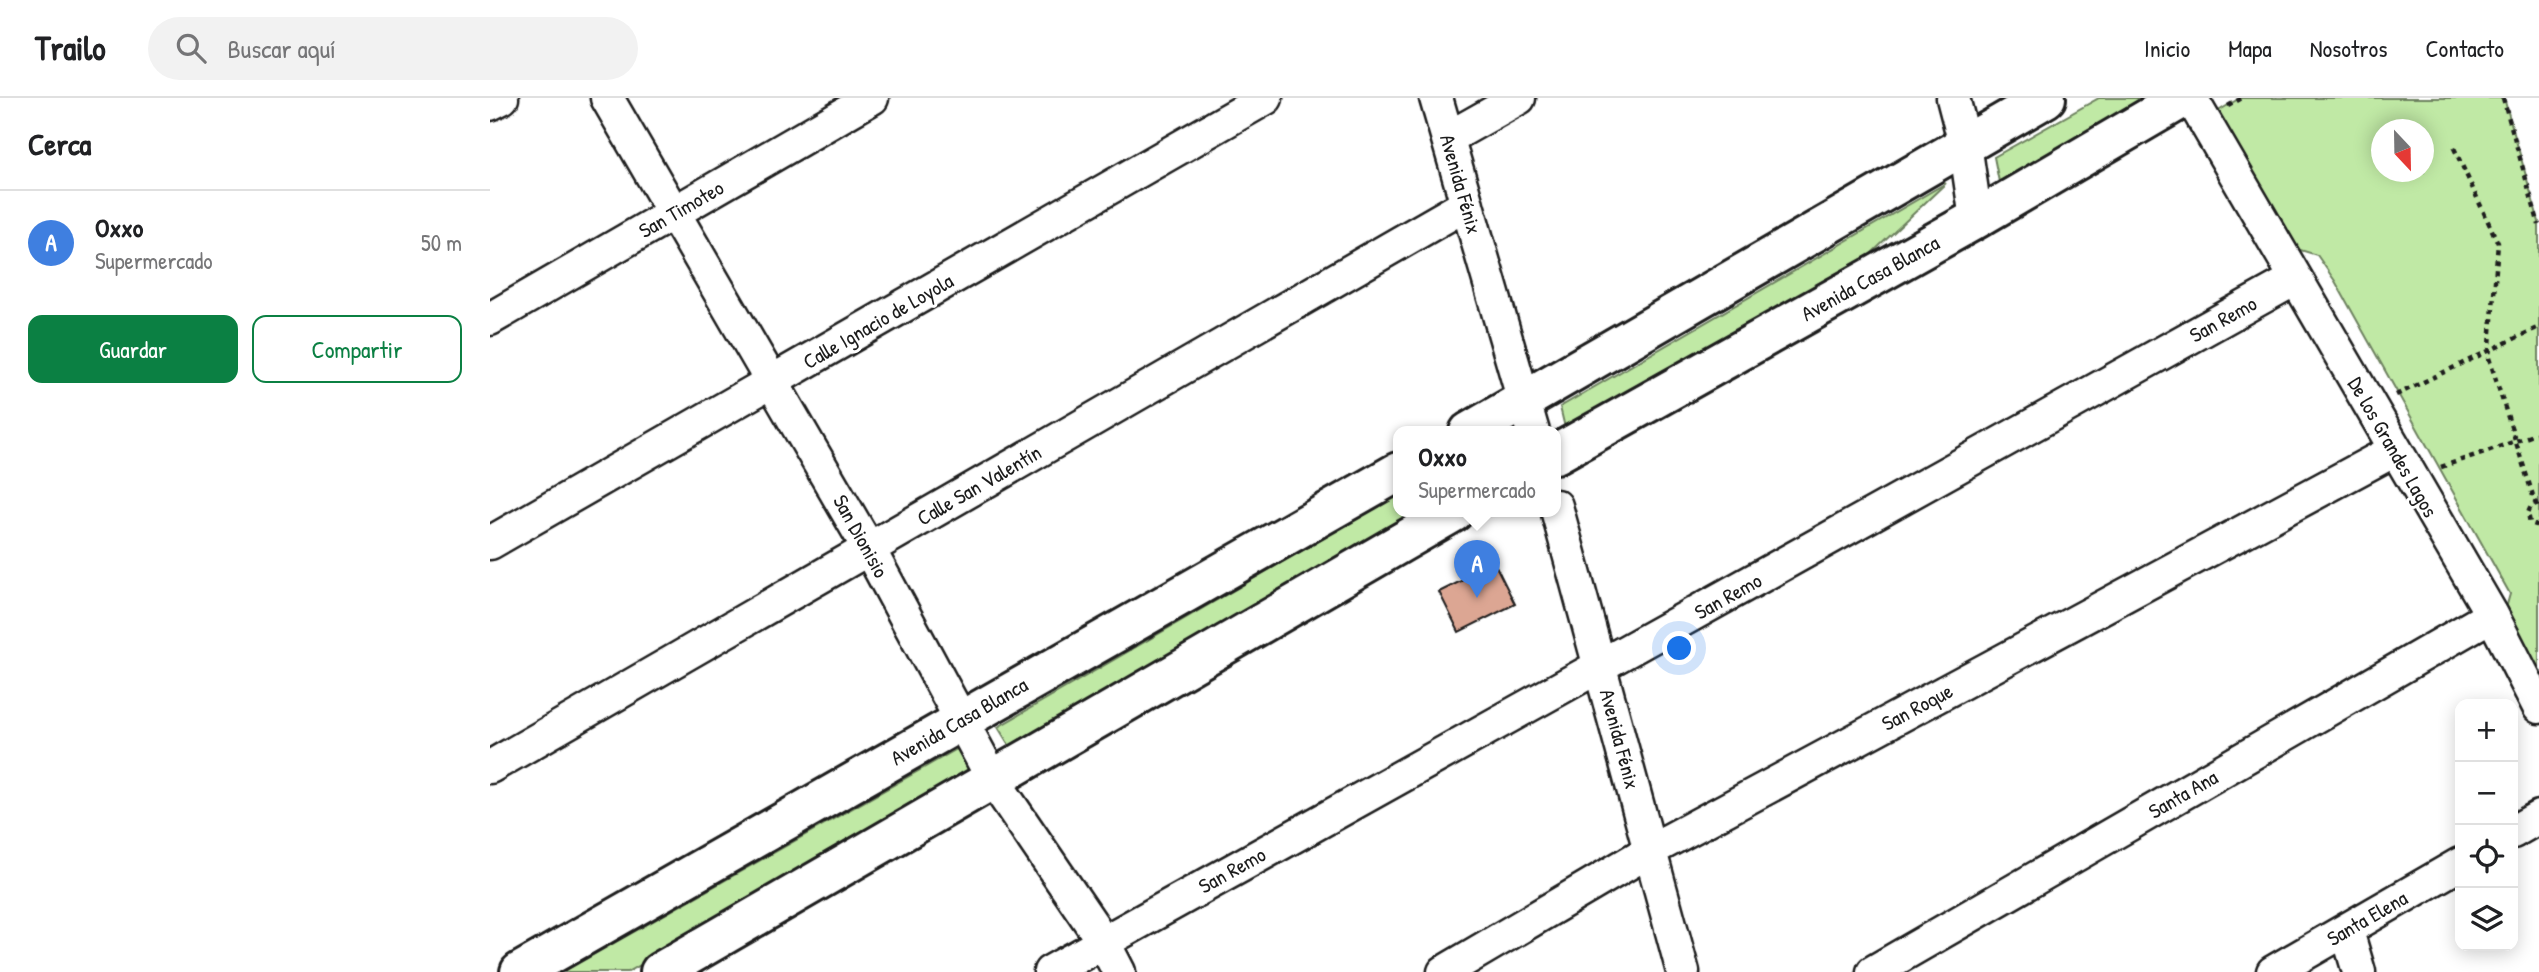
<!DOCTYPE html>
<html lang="es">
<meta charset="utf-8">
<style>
body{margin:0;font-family:"Patrick Hand",sans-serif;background:#f2f2f2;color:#202124}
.controls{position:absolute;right:21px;bottom:21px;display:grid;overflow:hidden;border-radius:14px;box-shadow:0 4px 18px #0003}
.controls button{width:63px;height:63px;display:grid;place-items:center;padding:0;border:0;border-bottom:2px solid #e0e0e0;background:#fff;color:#202124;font:35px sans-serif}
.compass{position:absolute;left:1881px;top:21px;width:63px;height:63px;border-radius:50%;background:#fff;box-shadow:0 4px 18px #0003;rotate:158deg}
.you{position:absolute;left:1190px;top:551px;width:24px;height:24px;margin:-18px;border:5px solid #fff;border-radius:50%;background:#1a73e8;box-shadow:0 0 0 10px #1a73e833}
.badge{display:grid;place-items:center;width:46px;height:46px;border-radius:50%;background:#0b8043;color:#fff;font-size:23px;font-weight:700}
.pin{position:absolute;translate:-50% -58px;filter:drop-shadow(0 2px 4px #0008)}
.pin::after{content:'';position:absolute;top:37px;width:24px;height:21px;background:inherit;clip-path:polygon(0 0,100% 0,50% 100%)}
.popup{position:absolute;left:903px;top:328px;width:168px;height:91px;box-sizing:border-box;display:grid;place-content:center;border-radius:14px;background:#fff;filter:drop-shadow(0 2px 5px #0005);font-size:23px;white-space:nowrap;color:#757577}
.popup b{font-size:26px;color:#202124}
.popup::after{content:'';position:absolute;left:50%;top:100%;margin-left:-14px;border:14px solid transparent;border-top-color:#fff}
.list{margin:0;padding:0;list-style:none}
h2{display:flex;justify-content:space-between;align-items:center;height:91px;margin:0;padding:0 28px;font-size:30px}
h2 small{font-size:23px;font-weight:400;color:#757577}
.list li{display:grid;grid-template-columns:46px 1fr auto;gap:21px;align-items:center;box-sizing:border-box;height:105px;padding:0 28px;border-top:2px solid #e0e0e0}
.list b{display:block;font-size:26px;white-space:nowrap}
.list p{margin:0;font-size:23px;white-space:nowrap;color:#757577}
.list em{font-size:23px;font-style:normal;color:#757577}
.actions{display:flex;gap:14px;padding:21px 28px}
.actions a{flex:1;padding:16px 0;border:2px solid #0b8043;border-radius:14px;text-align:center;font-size:24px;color:#0b8043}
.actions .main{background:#0b8043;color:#fff}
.icon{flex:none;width:38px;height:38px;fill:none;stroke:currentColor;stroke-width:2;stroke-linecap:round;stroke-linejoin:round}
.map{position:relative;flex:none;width:2049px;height:874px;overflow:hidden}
header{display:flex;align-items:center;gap:42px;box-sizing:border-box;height:98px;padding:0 35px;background:#fff;border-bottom:2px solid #e0e0e0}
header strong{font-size:33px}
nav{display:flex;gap:38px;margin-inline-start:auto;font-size:24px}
.search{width:490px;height:63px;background:#f2f2f2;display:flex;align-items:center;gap:18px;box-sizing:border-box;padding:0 24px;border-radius:38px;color:#757577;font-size:26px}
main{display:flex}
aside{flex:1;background:#fff}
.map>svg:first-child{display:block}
</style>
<header>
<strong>Trailo</strong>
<div class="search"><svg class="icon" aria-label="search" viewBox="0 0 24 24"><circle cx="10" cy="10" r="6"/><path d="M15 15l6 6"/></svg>Buscar aquí</div>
<nav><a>Inicio</a><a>Mapa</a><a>Nosotros</a><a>Contacto</a></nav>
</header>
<main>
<aside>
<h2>Cerca<small></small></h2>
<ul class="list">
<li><span class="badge" style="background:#3f7fe0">A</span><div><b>Oxxo</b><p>Supermercado</p></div><em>50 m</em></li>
</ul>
<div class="actions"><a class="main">Guardar</a><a>Compartir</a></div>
</aside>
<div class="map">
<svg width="2049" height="874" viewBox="0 0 2049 874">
<rect width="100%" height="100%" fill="#fff"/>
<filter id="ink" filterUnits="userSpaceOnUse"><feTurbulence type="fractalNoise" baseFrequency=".0143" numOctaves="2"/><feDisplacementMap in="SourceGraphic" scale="14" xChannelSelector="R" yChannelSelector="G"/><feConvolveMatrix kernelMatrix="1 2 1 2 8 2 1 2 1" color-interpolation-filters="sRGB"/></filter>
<g filter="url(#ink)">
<path fill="#c0e9a5" stroke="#6e8260" stroke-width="2" fill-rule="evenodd" d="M1609,0H1661L1509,84L1504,59Z
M1750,0H2014L2049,124V588L2013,521L2020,496L1845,183L1827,157L1794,147L1725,15ZM1892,32H1934V74H1892Z
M1456,85L1367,169L1076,334L1070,309Z
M908,397V414H940L522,652L508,629Z
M467,651L483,677L138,874H73Z"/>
<path fill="#dca693" stroke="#1c1c1c" stroke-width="2" d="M1005,466L1025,506L969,534L949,494Z"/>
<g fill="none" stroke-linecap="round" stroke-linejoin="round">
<defs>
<path id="street" d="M117,0L379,451L504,683L613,843L629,874
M946,0L1043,334
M1463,0L1475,46L1486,121
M1701,0L2002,517L2049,609
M0,6L12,0
M958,40L1029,0
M0,221L382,0
M1066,408L1193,874
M0,445L776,0
M0,669L977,106
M2023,734L2049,719
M1857,833L1869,874
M560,874L1805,181
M954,874L1159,753L1905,352
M1383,874L2002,517
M1783,874L1970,766"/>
<path id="secondary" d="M979,334L1556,0
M1066,356L1486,121L1693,0
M30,874L908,374
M170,874L964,414"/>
</defs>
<use href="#street" stroke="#1c1c1c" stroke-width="37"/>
<use href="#secondary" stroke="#1c1c1c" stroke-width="44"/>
<path stroke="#1c1c1c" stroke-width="4.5" stroke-dasharray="5 5" stroke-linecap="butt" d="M2013,0L2049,127
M1738,8L1752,0
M1964,50L2008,145L1999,260L2046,407
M1906,297L2049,229
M1951,369L2049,335
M2049,405L2041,408L2038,415L2040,425L2049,428"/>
<use href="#street" stroke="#fff" stroke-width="32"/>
<use href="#secondary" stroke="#fff" stroke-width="38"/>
</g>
</g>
<g text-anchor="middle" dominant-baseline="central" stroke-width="6" stroke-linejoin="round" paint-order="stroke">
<g font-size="21" fill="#1c1c1c" stroke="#fff">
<text transform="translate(971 86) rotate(74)">Avenida Fénix</text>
<text transform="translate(191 111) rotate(-30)">San Timoteo</text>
<text transform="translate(1380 180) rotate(-29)">Avenida Casa Blanca</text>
<text transform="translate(1733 221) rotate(-29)">San Remo</text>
<text transform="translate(388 223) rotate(-30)">Calle Ignacio de Loyola</text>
<text transform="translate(1903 349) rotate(60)">De los Grandes Lagos</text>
<text transform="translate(489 387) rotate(-30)">Calle San Valentín</text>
<text transform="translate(371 438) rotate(61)">San Dionisio</text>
<text transform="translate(1238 498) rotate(-29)">San Remo</text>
<text transform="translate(1427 609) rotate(-28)">San Roque</text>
<text transform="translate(469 623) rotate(-30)">Avenida Casa Blanca</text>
<text transform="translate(1130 641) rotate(75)">Avenida Fénix</text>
<text transform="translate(1693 696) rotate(-30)">Santa Ana</text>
<text transform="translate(742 772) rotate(-29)">San Remo</text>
<text transform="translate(1877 820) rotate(-30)">Santa Elena</text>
</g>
</g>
</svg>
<div class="controls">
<button>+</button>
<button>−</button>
<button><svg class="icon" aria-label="locate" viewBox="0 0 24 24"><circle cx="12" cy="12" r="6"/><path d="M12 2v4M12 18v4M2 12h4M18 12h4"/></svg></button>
<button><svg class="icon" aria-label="layers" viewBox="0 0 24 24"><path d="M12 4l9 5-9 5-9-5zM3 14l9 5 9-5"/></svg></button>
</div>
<svg class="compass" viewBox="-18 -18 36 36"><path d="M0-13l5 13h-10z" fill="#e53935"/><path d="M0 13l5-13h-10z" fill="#757577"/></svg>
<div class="you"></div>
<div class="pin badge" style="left:987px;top:500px;background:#3f7fe0">A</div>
<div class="popup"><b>Oxxo</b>Supermercado</div>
</div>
</main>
